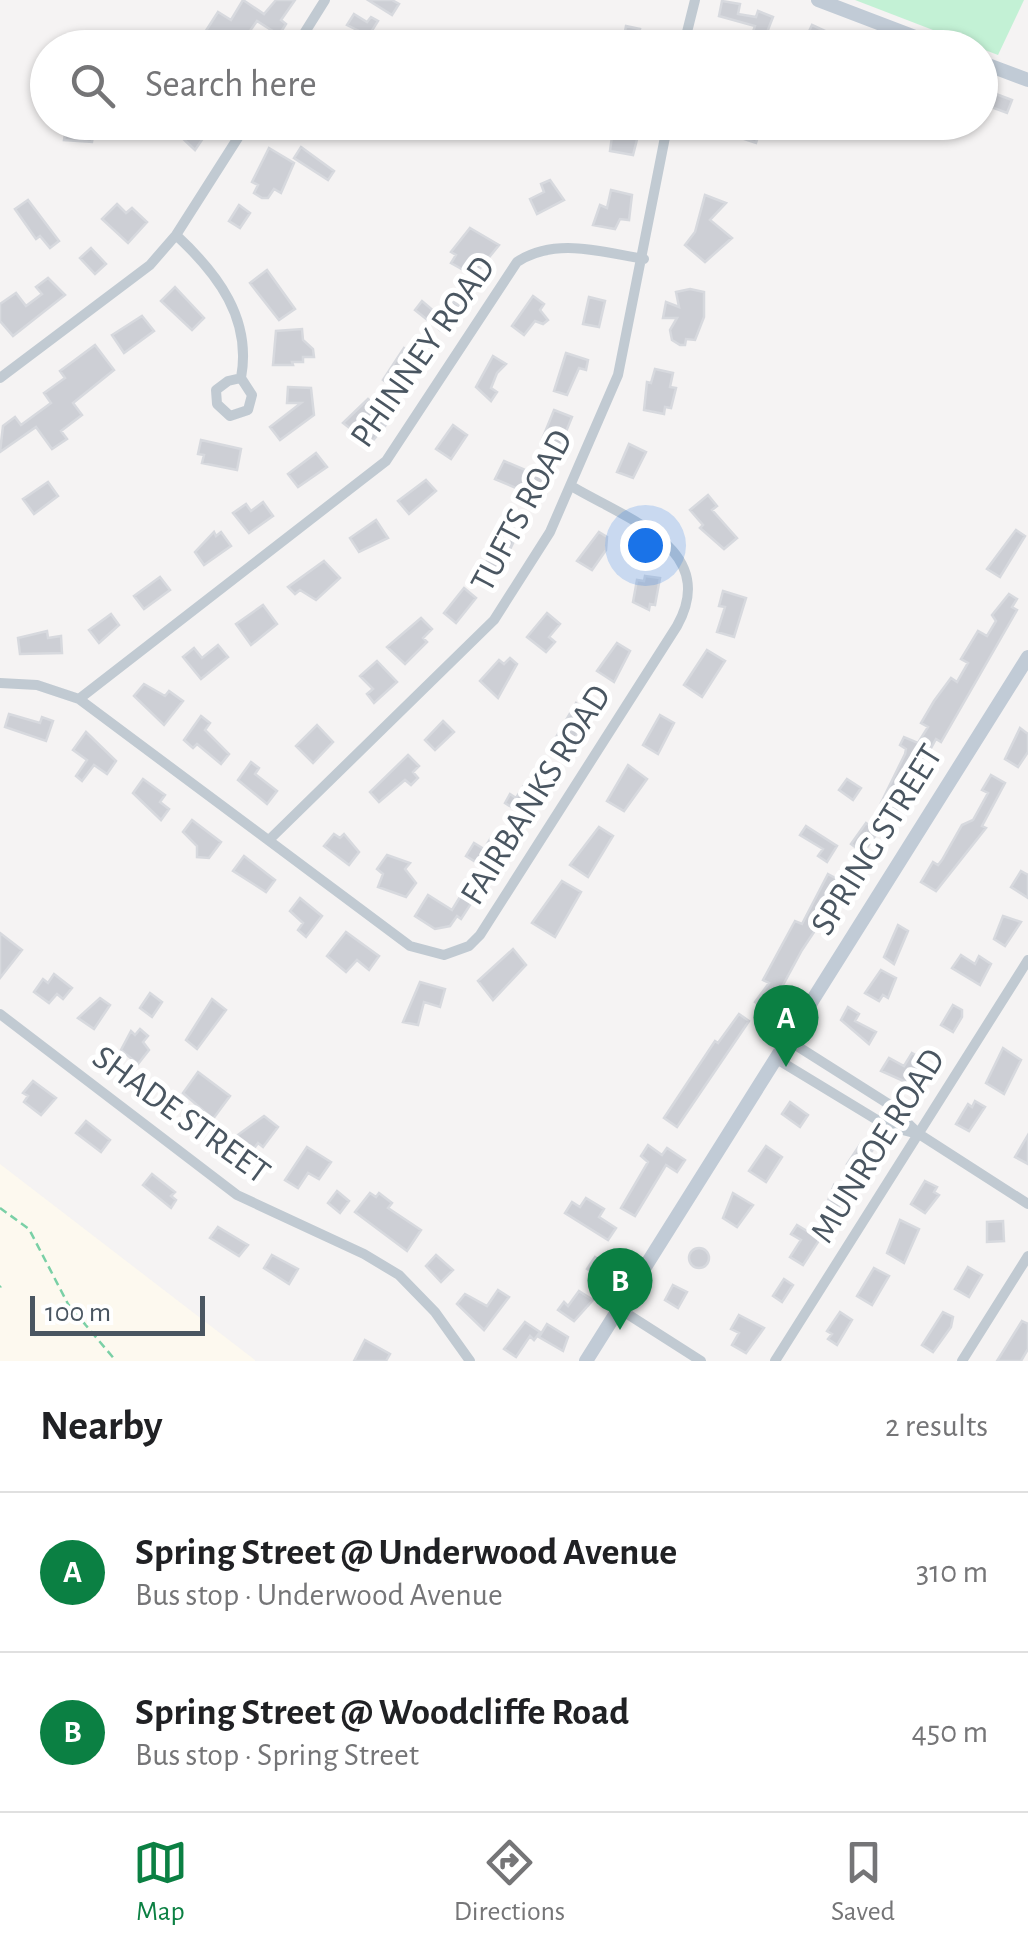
<!DOCTYPE html>
<meta charset="utf-8">
<style>
body{margin:0;font-family:"Alegreya Sans",sans-serif;background:#f2f2f2;color:#202124}
.scale{position:absolute;left:30px;bottom:25px;width:175px;box-sizing:border-box;padding-left:10px;border:5px solid #4a5661;border-top:0;font-size:28px;line-height:35px;white-space:nowrap;color:#4a5661;-webkit-text-stroke:8px #fff;paint-order:stroke}
.you{position:absolute;left:645px;top:545px;width:35px;height:35px;margin:-25px;border:8px solid #fff;border-radius:50%;background:#1a73e8;box-shadow:0 0 0 15px #1a73e833}
.badge{display:grid;place-items:center;width:65px;height:65px;border-radius:50%;background:#0b8043;color:#fff;font-size:32px;font-weight:700}
.pin{position:absolute;translate:-50% -82px;filter:drop-shadow(0 2px 5px #0008)}
.pin::after{content:'';position:absolute;top:52px;width:35px;height:30px;background:inherit;clip-path:polygon(0 0,100% 0,50% 100%)}
.list{margin:0;padding:0;list-style:none}
h2{display:flex;justify-content:space-between;align-items:center;height:130px;margin:0;padding:0 40px;font-size:42px}
h2 small{font-size:32px;font-weight:400;color:#757577}
.list li{display:grid;grid-template-columns:65px 1fr auto;gap:30px;align-items:center;box-sizing:border-box;height:160px;padding:0 40px;border-top:2px solid #e0e0e0}
.list b{display:block;font-size:38px;white-space:nowrap}
.list p{margin:0;font-size:32px;white-space:nowrap;color:#757577}
.list em{font-size:32px;font-style:normal;color:#757577}
.icon{flex:none;width:55px;height:55px;fill:none;stroke:currentColor;stroke-width:2;stroke-linecap:round;stroke-linejoin:round}
.map{position:relative;flex:none;width:1028px;height:1361px;overflow:hidden}
.search{position:absolute;background:#fff;box-shadow:0 2px 8px #0004;left:30px;right:30px;top:30px;height:110px;display:flex;align-items:center;gap:25px;box-sizing:border-box;padding:0 35px;border-radius:55px;color:#757577;font-size:38px}
.sheet{height:450px;background:#fff}
nav{display:flex;justify-content:space-around;align-items:center;box-sizing:border-box;height:140px;border-top:2px solid #e0e0e0;background:#fff;font-size:28px;color:#757577}
nav a{display:grid;justify-items:center;gap:5px}
nav .on{color:#0b8043}
.map>svg:first-child{display:block}
</style>
<div class="map">
<svg width="1028" height="1361" viewBox="0 0 1028 1361">
<rect width="100%" height="100%" fill="#f5f3f3"/>
<path fill="#fdf9ef" d="M0,1164L255,1360V1361H0Z"/>
<path fill="#c3f1d5" d="M855,0H1024L998,55Z"/>
<path fill="#cdcfd5" stroke="#d7d9de" stroke-width="2.5" d="M243,0L264,14L276,0H295L281,20L286,24L279,35L257,21L242,42L234,37L227,48H211L200,40L218,12L231,20Z
M368,0H392L399,4L392,15Z
M722,1L740,4L738,14L756,17L758,11L773,17L762,45L750,40L755,26L719,16Z
M354,14L367,22L371,17L378,21L361,48H351L361,32L347,25Z
M812,25L825,31L819,48H809L811,42L805,40Z
M626,26L640,29L636,48H622Z
M463,38L489,43V48H461Z
M996,94L1012,100L1007,113L991,107Z
M67,122H96L92,142L64,140Z
M184,122H214L195,150L177,133Z
M304,122H339L329,138Z
M614,122H637L640,128L633,155L610,151Z
M747,122H763L756,143L741,138Z
M301,147L334,171L328,180L294,158Z
M269,148L294,163L281,193L274,189L268,198H262L254,193L258,185L252,182Z
M550,180L564,200L537,214L530,199L544,192L541,184Z
M611,190L632,195L629,220L620,219L615,229L593,225L600,205L607,208Z
M705,195L726,203L710,220L732,238L705,262L685,245L695,232Z
M28,200L59,241L50,248L40,236L36,239L15,209Z
M117,204L126,213L132,208L147,222L128,243L102,219Z
M239,205L250,213L240,228L229,221Z
M470,228L499,245L474,276L451,263L456,255L451,252Z
M91,248L106,264L95,274L80,258Z
M267,270L295,309L279,320L250,283Z
M48,278L65,295L13,336L0,321V304L16,293L26,306L42,294L36,287Z
M175,287L204,318L192,330L161,301Z
M690,289L704,292V317L695,340L686,339L685,345H680L672,340L670,330L677,318H663L666,302L679,307L676,292Z
M533,296L544,304L540,310L548,320L543,324L535,321L524,335L512,326Z
M589,297L605,301L599,327L583,324Z
M447,298L460,306L440,330L415,310L422,301L436,313Z
M142,316L154,331L124,353L112,335Z
M302,329L303,340L313,349L314,357H303V362H292L293,365H273L276,331Z
M95,345L114,370L73,403L82,415L61,431L67,439L52,449L36,427L0,452L3,426L15,417L21,425L51,403L44,393L65,378L60,371Z
M404,348L418,357L400,385L395,382L392,386L383,380Z
M566,353L588,360L586,370L579,368L567,395L554,391Z
M493,356L506,364L497,373L491,388L497,392L491,401L476,387Z
M655,369L673,373L670,387L676,388L671,408L665,407L664,414L644,410L647,382L651,383Z
M288,387L311,388L314,415L280,440L270,427L301,403H287Z
M368,399L385,413L379,419L386,425L370,444L343,423Z
M554,410L572,417L559,449L541,442Z
M453,425L467,435L451,459L436,449Z
M201,440L241,449L237,470L202,463L204,455L198,454Z
M629,444L646,452L633,478L617,472Z
M316,453L327,467L298,487L288,474Z
M504,461L551,481L542,499L495,479Z
M426,480L436,491L409,514L398,501Z
M48,482L58,496L34,514L23,499Z
M708,495L717,506L712,510L737,538L724,549L700,528L703,525L690,510Z
M263,502L273,516L249,533L233,513L246,504L251,511Z
M376,520L388,538L359,552L350,538Z
M501,529L516,537L499,572L485,565Z
M1016,530L1025,536L1000,577L987,569Z
M214,532L216,536L221,532L231,546L204,565L195,552Z
M599,532L607,537L606,550L592,570L577,561Z
M324,561L340,578L316,600L300,590L295,594L288,587Z
M645,576L660,578L655,605L650,604L649,610L633,602L637,580L644,581Z
M160,577L170,590L144,609L134,596Z
M464,588L476,598L456,623L444,613Z
M723,591L746,598L734,637L717,632L725,607L719,606Z
M1009,594L1017,599L1012,607L1017,610L941,742L936,739L897,810H893L881,803L905,754L906,749L900,745L904,737L918,743L928,727L921,723L934,701L951,678L957,682L968,663L961,659L978,631L987,636L996,621L992,615Z
M263,605L277,624L251,645L236,624Z
M547,613L560,624L549,637L555,642L546,652L527,637Z
M111,614L119,625L99,643L89,630Z
M421,618L432,629L423,638L427,642L405,664L387,647Z
M47,631L48,638L61,636L62,653L20,654L18,638Z
M617,643L630,651L614,682L597,671Z
M218,645L228,657L201,679L183,657L194,648L202,658Z
M707,650L725,661L702,697L684,685Z
M510,658L517,664L498,698L480,681L499,660L504,664Z
M377,661L397,682L374,703L367,694L373,689L360,676Z
M144,684L165,696L169,691L183,701L164,725L134,696Z
M576,703L590,717L565,752L552,744Z
M9,714L40,723L42,717L53,721L46,741L5,727Z
M660,715L674,723L658,754L643,745Z
M201,716L210,723L205,730L229,754L221,764L197,744L193,748L184,740Z
M443,721L454,732L435,750L425,740Z
M317,725L333,742L313,763L296,746Z
M1020,728L1028,734V752L1018,767L1005,759Z
M86,732L116,761L107,774L94,765L82,781L76,776L87,760L73,750Z
M408,755L419,766L413,772L418,778L411,785L405,780L379,802L370,792Z
M251,762L259,768L255,774L277,791L267,804L238,780Z
M628,765L647,779L624,811L607,801Z
M991,775L1005,783L982,826L986,828L936,891L921,882L933,862L938,865L942,860L962,825L973,820L988,793L982,790Z
M143,779L165,795L160,802L169,809L161,820L133,793Z
M847,779L861,788L853,800L839,790Z
M527,781L543,790L524,815L505,803L510,794L516,798Z
M192,820L221,842L209,858L197,857V846L183,832Z
M866,823L878,832L863,853L851,844Z
M806,826L837,846L827,862L818,856L823,849L800,835Z
M599,827L613,836L588,877L570,865Z
M334,834L340,838L344,834L359,852L349,865L324,846Z
M492,836L508,846L489,870L466,856L474,843L484,849Z
M387,855L410,863L405,869L416,883L406,897L378,887L383,874L377,869Z
M244,856L275,880L266,892L233,871Z
M1021,871L1028,875V898L1011,887Z
M828,874L846,884L802,950L776,998L783,1003L773,1016L755,1002L769,983L763,980L795,921L802,924Z
M562,881L581,892L555,937L532,923Z
M463,892L474,899L461,919L457,916L450,926L435,929L415,916L428,895L452,910Z
M300,898L322,916L306,937L298,930L303,923L290,911Z
M1003,916L1021,922L1005,946L994,939Z
M898,925L908,931L894,964L884,957Z
M346,932L379,956L369,970L357,960L346,972L327,956Z
M0,933L22,950L0,978Z
M513,949L526,965L493,1000L478,981Z
M961,955L975,964L979,956L991,964L980,985L952,968Z
M881,970L896,978L888,998L883,995L879,1001L865,993Z
M54,974L72,988L63,999L57,994L49,1003L34,992L43,979L48,983Z
M420,982L445,989L440,1007L424,1002L418,1025L403,1022Z
M150,993L162,1002L152,1017L140,1008Z
M100,998L110,1005L94,1029L78,1018Z
M212,999L226,1010L197,1049L186,1040Z
M953,1005L962,1010V1017L953,1032L941,1025Z
M848,1007L859,1014L855,1021L876,1032L869,1044L841,1020Z
M739,1014L749,1021L677,1127L664,1118L715,1041L718,1043Z
M140,1029L148,1036L143,1042L149,1050L138,1064L121,1050L131,1031L135,1035Z
M1003,1048L1021,1060L1004,1094L986,1083Z
M912,1053L923,1059L920,1065L925,1067L917,1081L911,1077L908,1083L881,1071L889,1058L904,1066Z
M198,1072L230,1096L213,1119L183,1093Z
M33,1081L56,1098L41,1115L24,1102L28,1096L23,1093Z
M975,1101L985,1107L969,1131L956,1124L968,1104L972,1107Z
M790,1102L808,1115L800,1127L782,1114Z
M264,1116L278,1127L263,1147L258,1143L250,1154L231,1140Z
M86,1121L110,1140L101,1152L76,1133Z
M1028,1135V1164L1015,1157Z
M861,1143L872,1151L855,1169L847,1164Z
M648,1145L662,1155L667,1148L685,1160L677,1172L666,1165L635,1216L621,1208L648,1162L641,1156Z
M766,1146L782,1157L766,1182L749,1171Z
M307,1147L331,1162L319,1179L308,1173L298,1188L285,1180Z
M152,1174L175,1192L171,1196L176,1200L171,1208L143,1185Z
M925,1181L937,1187L934,1192L939,1195L925,1213L911,1204Z
M834,1185L843,1191L844,1198L836,1212L826,1206Z
M337,1191L349,1201L340,1213L328,1203Z
M370,1193L376,1197L379,1193L392,1203L388,1208L421,1230L407,1251L355,1212Z
M733,1193L753,1205L737,1227L723,1218Z
M586,1198L604,1209L599,1217L616,1228L608,1240L565,1213L572,1202L580,1207Z
M900,1220L919,1229L904,1263L887,1253Z
M1003,1221L1004,1241L987,1242V1222Z
M797,1225L820,1239L803,1265L790,1257L801,1240L791,1234Z
M218,1227L248,1245L239,1256L210,1238Z
M689 1258a10 10 0 1 1 20 0a10 10 0 1 1-20 0Z
M272,1255L298,1269L289,1284L264,1268Z
M436,1255L453,1270L441,1282L426,1266Z
M595,1257L613,1270L605,1281L587,1269Z
M968,1267L982,1275L969,1297L955,1289Z
M874,1268L889,1276L872,1305L857,1296Z
M784,1279L793,1285L782,1302L773,1296Z
M673,1285L687,1292L678,1308L665,1300Z
M498,1290L509,1297L484,1330L457,1304L465,1294L487,1306Z
M579,1291L593,1300L574,1321L558,1310L564,1302L568,1306Z
M840,1312L852,1320L837,1345L828,1339L832,1334L827,1331Z
M943,1312L953,1317L951,1327L933,1352L922,1345Z
M739,1315L764,1328L746,1353L732,1345L739,1333L731,1329Z
M1022,1321L1028,1324V1349L1021,1361H997Z
M525,1322L540,1332L534,1340L530,1336L516,1357L504,1349Z
M547,1324L568,1337L563,1351L539,1337Z
M365,1340L390,1354L386,1361H354Z"/>
<g fill="none" stroke-linecap="round" stroke-linejoin="round">
<path stroke="#7ad0a6" stroke-width="2.5" stroke-dasharray="8 5" stroke-linecap="butt" d="M0,1208L29,1229L68,1304L116,1361
M0,1287L1,1286"/>
<path stroke="#c1cad2" stroke-width="10" d="M295,48L325,0
M683,48L695,0
M176,235C218,274 252,319 241,378L252,395L248,410L230,416L217,404L216,390L228,381L241,378
M0,378L150,265L176,235L248,122
M0,683L37,685L79,699L410,946L444,955L469,946L480,935L677,626C720,549 627,519 573,487
M79,699L386,461L517,262C555,237 601,252 644,259
M269,840L494,620L550,532L618,375L668,122
M0,1014L237,1195L364,1254L399,1275L435,1312L470,1361
M786,1039L887,1103L919,1134L1028,1204
M775,1058L887,1126L918,1134
M618,1308L701,1361
M775,1361L1028,960
M962,1361L1028,1256"/>
<path stroke="#c1cbd6" stroke-width="14" d="M818,0L944,48
M980,62L1028,80
M586,1361L1028,657"/>
</g>
<g text-anchor="middle" dominant-baseline="central" stroke-width="10" stroke-linejoin="round" paint-order="stroke">
<g font-size="35" fill="#4a5661" stroke="#fff">
<text transform="translate(423 352) rotate(-55)">PHINNEY ROAD</text>
<text transform="translate(522 511) rotate(-62)">TUFTS ROAD</text>
<text transform="translate(536 795) rotate(-58)">FAIRBANKS ROAD</text>
<text transform="translate(877 840) rotate(-58)">SPRING STREET</text>
<text transform="translate(181 1115) rotate(36)">SHADE STREET</text>
<text transform="translate(878 1146) rotate(-58)">MUNROE ROAD</text>
</g>
</g>
</svg>
<div class="scale">100 m</div>
<div class="you"></div>
<div class="pin badge" style="left:786px;top:1067px">A</div>
<div class="pin badge" style="left:620px;top:1330px">B</div>
<div class="search"><svg class="icon" aria-label="search" viewBox="0 0 24 24"><circle cx="10" cy="10" r="6"/><path d="M15 15l6 6"/></svg>Search here</div>
</div>
<section class="sheet">
<h2>Nearby<small>2 results</small></h2>
<ul class="list">
<li><span class="badge">A</span><div><b>Spring Street @ Underwood Avenue</b><p>Bus stop · Underwood Avenue</p></div><em>310 m</em></li>
<li><span class="badge">B</span><div><b>Spring Street @ Woodcliffe Road</b><p>Bus stop · Spring Street</p></div><em>450 m</em></li>
</ul>
</section>
<nav>
<a class="on"><svg class="icon" aria-label="map" viewBox="0 0 24 24"><path d="M3 6l6-2 6 2 6-2v14l-6 2-6-2-6 2zM9 4v14M15 6v14"/></svg>Map</a>
<a><svg class="icon" aria-label="directions" viewBox="0 0 24 24"><path d="M12 3l9 9-9 9-9-9zM9 14v-3h6M13 9l2 2-2 2"/></svg>Directions</a>
<a><svg class="icon" aria-label="saved" viewBox="0 0 24 24"><path d="M7 4h10v16l-5-4-5 4z"/></svg>Saved</a>
</nav>
